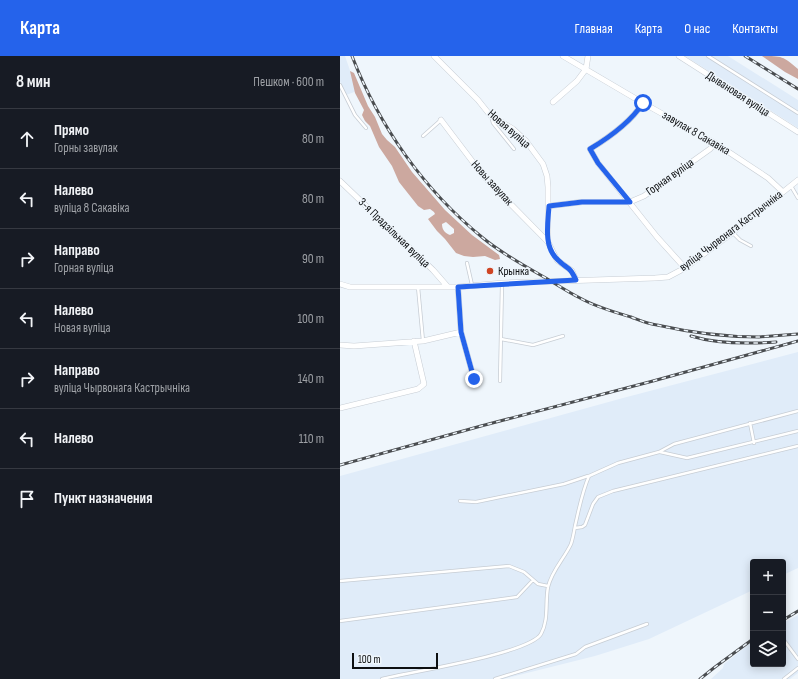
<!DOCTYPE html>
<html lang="ru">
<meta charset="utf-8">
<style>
body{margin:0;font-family:"Sofia Sans Condensed",sans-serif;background:#20242c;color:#f1f3f6}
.controls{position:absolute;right:12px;bottom:12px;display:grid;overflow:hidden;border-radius:4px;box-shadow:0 2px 10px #0003}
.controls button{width:36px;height:36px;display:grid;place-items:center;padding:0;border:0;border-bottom:1px solid #363941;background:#171b24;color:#f1f3f6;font:20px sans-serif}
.scale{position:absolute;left:12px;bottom:10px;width:86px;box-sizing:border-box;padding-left:4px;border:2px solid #0d0f11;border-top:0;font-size:11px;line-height:14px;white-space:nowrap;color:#0d0f11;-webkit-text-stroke:3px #eff6fc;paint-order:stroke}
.stop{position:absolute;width:12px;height:12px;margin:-9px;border:3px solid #2563eb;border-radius:50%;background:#fff}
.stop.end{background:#2563eb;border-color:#fff;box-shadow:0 1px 4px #0008}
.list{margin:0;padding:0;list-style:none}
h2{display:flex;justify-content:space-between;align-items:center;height:52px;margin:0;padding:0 16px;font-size:17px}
h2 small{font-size:13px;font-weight:400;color:#9ea1a6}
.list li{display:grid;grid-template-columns:26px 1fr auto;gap:12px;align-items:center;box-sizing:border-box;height:60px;padding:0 16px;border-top:1px solid #363941}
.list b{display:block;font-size:15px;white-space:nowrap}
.list p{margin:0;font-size:13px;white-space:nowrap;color:#9ea1a6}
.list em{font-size:13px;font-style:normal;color:#9ea1a6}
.icon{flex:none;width:22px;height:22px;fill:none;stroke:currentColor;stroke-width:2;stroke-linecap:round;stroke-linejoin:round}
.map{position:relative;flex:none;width:458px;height:623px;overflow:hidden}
header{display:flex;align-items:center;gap:24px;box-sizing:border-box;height:56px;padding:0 20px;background:#2563eb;color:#fff}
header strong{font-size:19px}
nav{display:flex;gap:22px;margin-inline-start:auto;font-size:14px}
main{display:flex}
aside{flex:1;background:#171b24}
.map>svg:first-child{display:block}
</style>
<header>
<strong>Карта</strong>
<nav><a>Главная</a><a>Карта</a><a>О нас</a><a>Контакты</a></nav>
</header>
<main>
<aside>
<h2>8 мин<small>Пешком · 600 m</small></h2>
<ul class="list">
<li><svg class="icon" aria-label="ahead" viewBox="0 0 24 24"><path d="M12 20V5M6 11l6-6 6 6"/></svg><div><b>Прямо</b><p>Горны завулак</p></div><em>80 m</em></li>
<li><svg class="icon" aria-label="left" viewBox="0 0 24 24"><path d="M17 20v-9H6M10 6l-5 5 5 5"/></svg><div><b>Налево</b><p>вуліца 8 Сакавіка</p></div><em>80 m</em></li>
<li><svg class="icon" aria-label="right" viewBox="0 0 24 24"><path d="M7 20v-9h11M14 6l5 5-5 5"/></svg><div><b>Направо</b><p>Горная вуліца</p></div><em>90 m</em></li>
<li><svg class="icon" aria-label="left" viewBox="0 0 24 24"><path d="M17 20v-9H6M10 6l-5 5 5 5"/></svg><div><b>Налево</b><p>Новая вуліца</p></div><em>100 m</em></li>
<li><svg class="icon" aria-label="right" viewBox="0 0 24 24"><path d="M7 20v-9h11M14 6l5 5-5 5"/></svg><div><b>Направо</b><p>вуліца Чырвонага Кастрычніка</p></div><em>140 m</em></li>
<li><svg class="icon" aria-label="left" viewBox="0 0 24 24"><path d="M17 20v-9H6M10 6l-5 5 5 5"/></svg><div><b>Налево</b></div><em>110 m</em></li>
<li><svg class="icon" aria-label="arrive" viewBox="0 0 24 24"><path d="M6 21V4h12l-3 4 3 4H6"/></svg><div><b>Пункт назначения</b></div></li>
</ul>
</aside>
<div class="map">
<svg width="458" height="623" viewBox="0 0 458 623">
<rect width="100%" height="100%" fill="#eff6fc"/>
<path fill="#e0ecf9" d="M0,0H5L17,35L6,39L0,25Z
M345,0H388L458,44V72Z
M458,296V512L443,519V506H413V534L309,583L255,600L163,623H0V420L283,342Z
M458,559V617L450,623H371L383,612L384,608L413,585V608H443V567Z"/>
<path fill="#cca89f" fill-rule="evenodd" d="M422,0C442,0 443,0 458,13V23L445,16Z
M10,15L14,17L28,50L35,61L42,78L47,84L55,91L72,116L105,154L132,179L159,199L160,203L155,204L145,200L133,201L124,200L116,197L105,183L97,175L88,163L95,158L94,156L90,153L84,154L78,150L59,126L52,110L39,91L30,70L25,65L22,59L24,54L15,37ZM106,166L114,173V177L110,179C105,177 102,174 102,168Z"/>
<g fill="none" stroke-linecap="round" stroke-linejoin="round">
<defs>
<path id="service" d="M368,0L458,57
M0,29L15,59L26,72
M151,60L153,67L174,93
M83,80L101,64
M451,130L458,142
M393,177L400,184L411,190
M127,207L132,229
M78,231L83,285
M161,283L193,289L223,280
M160,325L162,228
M410,367L414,387
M320,396L347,402L458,375
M120,445L136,446L224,428L248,420
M235,472L242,471L245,469L253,448L258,441L273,435L458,390
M0,525L169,510L184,516L198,528L208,530
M0,565L177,541L193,524
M443,583L458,603
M42,623C69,616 189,598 201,578C209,564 205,546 208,531C212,514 224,503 231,488C233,482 234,476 235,470C239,453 242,436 249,420L278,407L319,396L334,388L458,355
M155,623L236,598L245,591L307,568
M444,623L458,612"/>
<path id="minor" d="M94,0L138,44L150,59L173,73L186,85L203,108L207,120L208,131V186L217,204L232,215L236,224
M223,0L303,47L375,87L428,122L443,136
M339,0L458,76
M213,46L237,25L246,13L248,0
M303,47C290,67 270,81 250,93L258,107L317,181L345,212
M101,64L145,122L208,186
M0,125L93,214L107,230
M209,150L242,146H290L304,140L370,93L375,87
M0,228L10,231H118L163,227L315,222L328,221L345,212L392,177L458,124
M118,231L121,276L134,323
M0,289L14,290L83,285L121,276
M0,352L78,333L84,328L74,285"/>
</defs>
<use href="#service" stroke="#c7cdd4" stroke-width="4"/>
<use href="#minor" stroke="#c7cdd4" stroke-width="6"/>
<use href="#service" stroke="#fff" stroke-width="2.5"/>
<use href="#minor" stroke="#fff" stroke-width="5"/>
<defs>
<path id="rail" d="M12,0C39,70 84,134 143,182C161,197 183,209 204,221C216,228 228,236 240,242C256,251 274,256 291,261C299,264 308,268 317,269C348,276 386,281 419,281C432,280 445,279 458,278
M405,0L458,33
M351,280C377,288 408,288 436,286
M0,409L141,370L313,325L458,285
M443,564L458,555
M360,623L375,611L413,583"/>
</defs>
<use href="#rail" stroke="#4a4d50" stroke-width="3"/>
<use href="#rail" stroke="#eff6fc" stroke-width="1.5" stroke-dasharray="4.5" stroke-linecap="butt"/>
</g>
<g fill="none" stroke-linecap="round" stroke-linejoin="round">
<path stroke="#2563eb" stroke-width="5" d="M134,323L121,276L118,231L236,224C229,209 228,214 218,204C203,191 208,167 209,150L242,146H290L258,107L250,93C270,81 290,67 303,47"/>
</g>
<circle fill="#cf4524" stroke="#eff6fc" stroke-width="1.5" cx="150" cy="215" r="4"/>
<g text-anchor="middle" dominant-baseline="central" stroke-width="3" stroke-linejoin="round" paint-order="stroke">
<g font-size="12" fill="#0d0f11" stroke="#eff6fc">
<text transform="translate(398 38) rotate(33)">Дывановая вуліца</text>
<text transform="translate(169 73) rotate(41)">Новая вуліца</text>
<text transform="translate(356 77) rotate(30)">завулак 8 Сакавіка</text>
<text transform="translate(330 121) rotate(-35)">Горная вуліца</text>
<text transform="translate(152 127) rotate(48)">Новы завулак</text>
<text transform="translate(391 175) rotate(-37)">вуліца Чырвонага Кастрычніка</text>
<text transform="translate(54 177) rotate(44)">3-я Прадзільная вуліца</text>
</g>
<g font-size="12" fill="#0d0f11" stroke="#eff6fc" text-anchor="start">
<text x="158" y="215">Крынка</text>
</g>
</g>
</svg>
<div class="controls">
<button>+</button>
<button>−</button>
<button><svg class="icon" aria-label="layers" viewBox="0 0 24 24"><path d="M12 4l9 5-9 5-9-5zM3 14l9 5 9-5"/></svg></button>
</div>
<div class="scale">100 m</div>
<div class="stop" style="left:303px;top:47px"></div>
<div class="stop end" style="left:134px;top:323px"></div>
</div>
</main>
